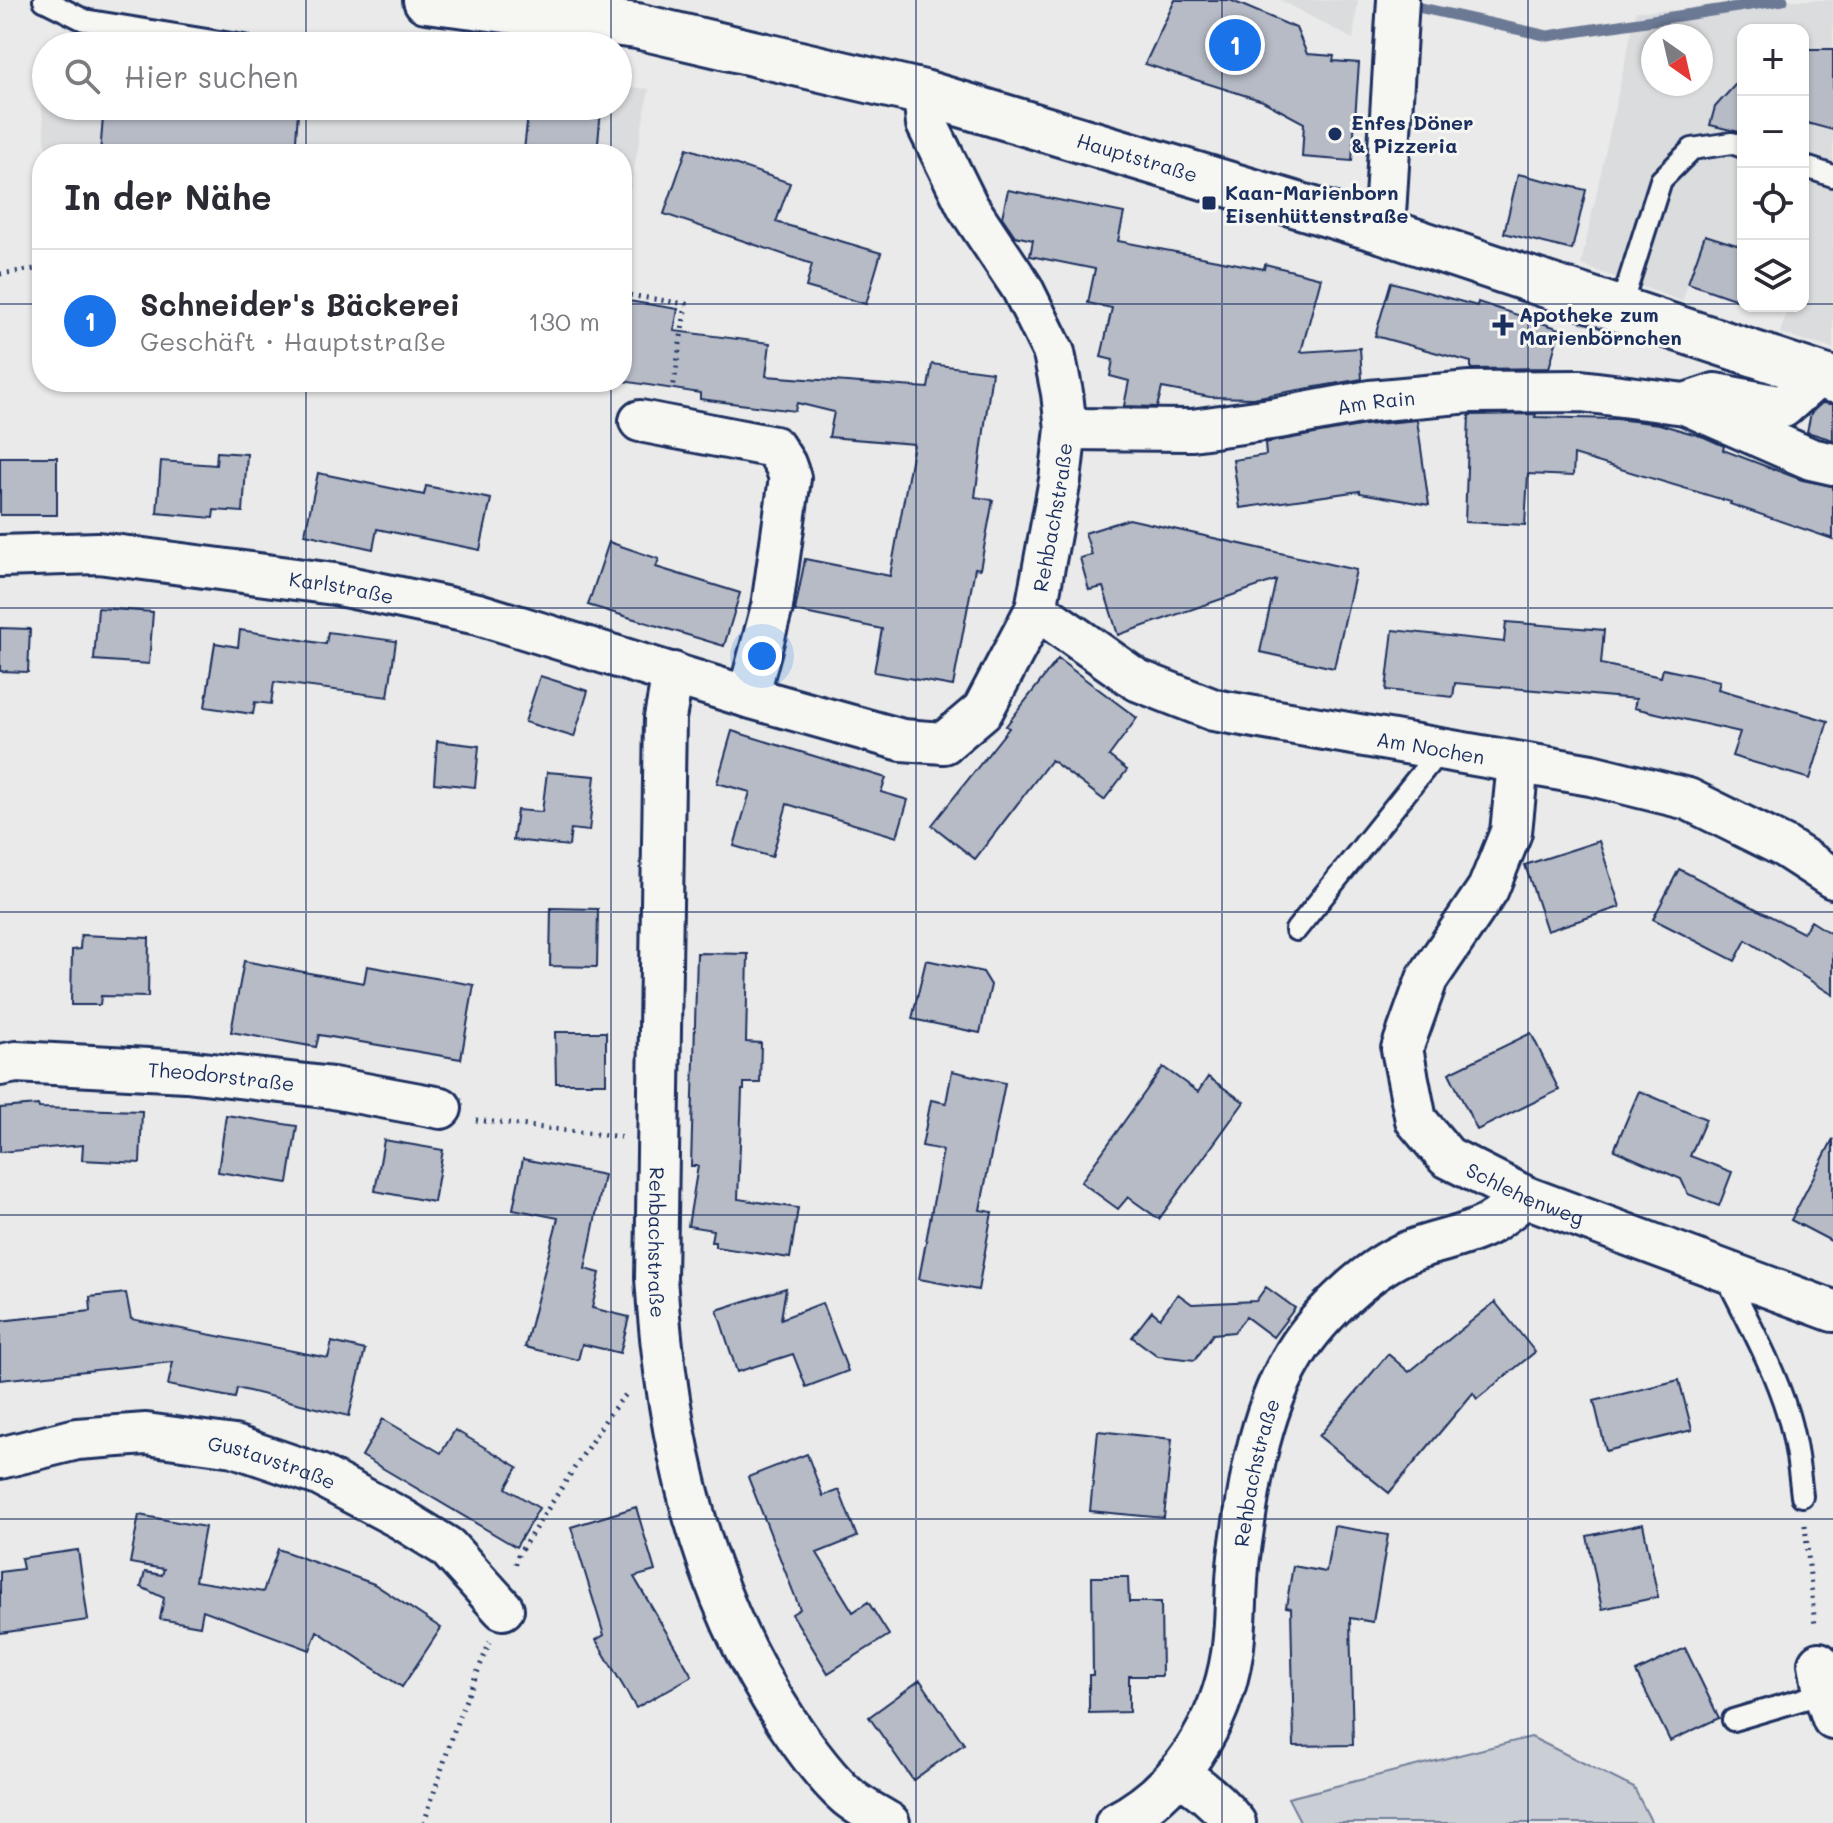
<!DOCTYPE html>
<html lang="de">
<meta charset="utf-8">
<style>
body{margin:0;font-family:Mali,sans-serif;background:#f7f7f7;color:#2b2b33}
.controls{position:absolute;right:24px;top:24px;display:grid;overflow:hidden;border-radius:16px;box-shadow:0 2px 6px #0004}
.controls button{width:72px;height:72px;display:grid;place-items:center;padding:0;border:0;border-bottom:2px solid #e1e1e2;background:#fff;color:#2b2b33;font:40px sans-serif}
.compass{position:absolute;left:1641px;top:24px;width:72px;height:72px;border-radius:50%;background:#fff;box-shadow:0 2px 6px #0004;rotate:146deg}
.you{position:absolute;left:762px;top:656px;width:28px;height:28px;margin:-20px;border:6px solid #fff;border-radius:50%;background:#1a73e8;box-shadow:0 0 0 12px #1a73e833}
.badge{display:grid;place-items:center;width:52px;height:52px;border-radius:50%;background:#1a73e8;color:#fff;font-size:26px;font-weight:700}
.pin{position:absolute;translate:-50% -50%;border:4px solid #fff;box-shadow:0 2px 8px #0006}
.list{margin:0;padding:0;list-style:none}
h2{display:flex;justify-content:space-between;align-items:center;height:104px;margin:0;padding:0 32px;font-size:34px}
h2 small{font-size:26px;font-weight:400;color:#7c7c81}
.list li{display:grid;grid-template-columns:52px 1fr auto;gap:24px;align-items:center;box-sizing:border-box;height:144px;padding:0 32px;border-top:2px solid #e1e1e2}
.list b{display:block;font-size:30px;white-space:nowrap}
.list p{margin:0;font-size:26px;white-space:nowrap;color:#7c7c81}
.list em{font-size:26px;font-style:normal;color:#7c7c81}
.icon{flex:none;width:44px;height:44px;fill:none;stroke:currentColor;stroke-width:2;stroke-linecap:round;stroke-linejoin:round}
.map{position:relative;flex:none;width:1833px;height:1823px;overflow:hidden}
.search{position:absolute;background:#fff;box-shadow:0 2px 6px #0004;left:32px;top:32px;width:600px;height:88px;display:flex;align-items:center;gap:20px;box-sizing:border-box;padding:0 28px;border-radius:44px;color:#7c7c81;font-size:30px}
.panel{position:absolute;background:#fff;box-shadow:0 2px 6px #0004;left:32px;top:144px;width:600px;height:248px;border-radius:32px}
.map>svg:first-child{display:block}
</style>
<div class="map">
<svg width="1833" height="1823" viewBox="0 0 1833 1823">
<rect width="100%" height="100%" fill="#e9eae9"/>
<filter id="ink" filterUnits="userSpaceOnUse"><feTurbulence type="fractalNoise" baseFrequency=".0125" numOctaves="2"/><feDisplacementMap in="SourceGraphic" scale="16" xChannelSelector="R" yChannelSelector="G"/><feConvolveMatrix kernelMatrix="1 2 1 2 8 2 1 2 1" color-interpolation-filters="sRGB"/></filter>
<g filter="url(#ink)">
<path fill="#dadcde" fill-rule="evenodd" d="M1280,0H1358L1353,39Z
M1739,0H1833V349L1780,333L1789,306H1803V30H1743V247L1705,235L1682,301L1581,265L1636,11L1722,9ZM1653,36H1701V84H1653Z
M36,56H46V106H618V86L649,89L622,233V154H47Z"/>
<path fill="#caced5" stroke="#727e9a" stroke-width="2" d="M1531,1737L1634,1788L1652,1823H1301L1288,1798Z"/>
<g fill="none" stroke-linecap="round" stroke-linejoin="round">
<path stroke="#6c7995" stroke-width="11" d="M1404,4L1548,36L1783,0"/>
</g>
<path fill="#b6bbc6" stroke="#1b2f5e" stroke-width="2" d="M1175,0H1230L1296,28L1307,54L1334,56L1333,61L1359,63L1352,161L1302,157L1304,123L1263,101L1145,64Z
M1803,49H1833V130L1803,122Z
M1743,76V133L1710,125L1715,107Z
M104,106H224L298,112L295,154H100Z
M529,106L601,109L597,154H527V150H524Z
M687,148L790,183L776,222L881,253L866,304L806,287L812,264L664,214Z
M1518,174L1586,190L1572,250L1504,233Z
M1008,190L1124,213L1118,241L1264,269L1265,264L1321,278L1301,352L1360,348L1362,379L1253,398L1210,397L1162,388L1157,407L1124,406L1129,381L1110,376L1113,360L1101,357L1112,308L1088,303L1095,269L1030,256L1033,240L1015,236L1002,217Z
M1705,235L1743,247V302L1688,283Z
M1391,282L1477,306L1478,302L1560,329L1549,368L1471,369V362L1375,336Z
M622,300L678,309L674,331L770,343L766,376L928,388L932,364L992,372L975,497L993,500L980,569L975,568L953,686L874,672L882,629L795,611L805,559L890,576L914,444L829,437L834,412L797,403L795,411L700,399V393L622,381Z
M1822,403L1833,404V440L1807,432L1811,413Z
M1536,414L1535,417L1616,419L1659,424L1704,437L1724,446L1723,450L1802,480L1833,486V539L1730,504L1731,502L1574,455L1573,476L1528,474L1525,525L1465,522L1469,415Z
M1417,420L1429,505L1360,493V491L1240,508L1233,460L1266,455L1265,443L1365,425Z
M217,452L247,454L243,512L214,510L213,518L157,513L161,461L216,465Z
M0,457H57V515H0Z
M318,473L424,495L426,486L491,499L480,550L377,529L373,549L305,534Z
M1129,519L1356,570L1334,668L1260,652L1276,580L1118,635L1103,587L1089,590L1080,558L1092,555L1085,533Z
M609,542L659,559L656,567L740,593L724,646L588,605Z
M98,608L153,612L149,664L94,660Z
M1506,622L1604,630L1601,664L1661,677L1663,669L1720,681L1718,689L1828,721L1810,779L1732,756L1740,732L1634,708L1636,699L1455,683L1453,697L1386,690L1393,630L1504,642Z
M0,628L30,629L28,672L0,671Z
M240,630L326,644L328,632L396,641L388,697L274,682L271,704L255,702L253,714L205,707L215,643L238,647Z
M1058,659L1137,718L1109,756L1127,770L1104,800L1051,760L975,859L932,825L1009,728L1006,726Z
M540,676L588,691L574,737L525,722Z
M732,731L886,778L881,792L908,800L897,837L787,804L772,857L734,846L750,792L717,783Z
M437,741L479,746L475,787L434,783Z
M547,772L595,776L589,831L571,829L569,846L513,840L517,810L542,812Z
M1599,841L1620,907L1547,931L1525,865Z
M1679,869L1803,933L1811,921L1833,935V995L1746,940L1735,961L1653,919Z
M551,908L598,909L597,967L550,966Z
M81,935L149,938L148,997L101,996L100,1005H71L72,950L80,949Z
M697,953L748,954L746,1042L761,1043L760,1083H744V1090H742L738,1199L798,1208L790,1258L715,1247V1242H711L713,1230L688,1226L698,1166H691Z
M926,960L983,972L991,985L980,1033L912,1019Z
M244,961L364,983L367,966L474,985L461,1059L319,1035L316,1047L231,1032Z
M555,1032H606V1083H556Z
M1531,1033L1559,1090L1477,1130L1449,1073Z
M1163,1067L1198,1092L1208,1077L1244,1102L1159,1219L1128,1197L1118,1209L1081,1182Z
M952,1071L1005,1083L980,1210L992,1212L978,1290L919,1279L943,1150L922,1146L931,1100L946,1103Z
M1639,1091L1706,1119L1690,1156L1732,1172L1719,1206L1688,1194L1681,1179L1614,1150Z
M38,1105L39,1108L142,1111L140,1163L82,1160L83,1145L0,1152V1108Z
M226,1115L297,1126L288,1183L218,1172Z
M1833,1139V1242L1791,1220Z
M384,1140L443,1150L434,1202L375,1191Z
M523,1159L604,1175L585,1269L600,1273L592,1308L629,1317L620,1353L582,1344L578,1360L525,1347L558,1218L513,1209Z
M1266,1287L1295,1308L1273,1337L1246,1317L1234,1332L1213,1334L1195,1360L1158,1356L1132,1337L1152,1311L1160,1318L1178,1294L1192,1304L1256,1301Z
M786,1288L781,1319L822,1303L848,1371L806,1387L793,1354L737,1372L717,1310Z
M126,1293L131,1319L328,1358L332,1342L365,1350L349,1416L237,1388L235,1398L168,1385L173,1362L0,1380V1321L91,1311L90,1297Z
M1495,1302L1535,1352L1477,1399L1473,1393L1389,1493L1319,1436L1388,1354L1409,1372Z
M1679,1380L1692,1430L1606,1451L1594,1401Z
M383,1419L441,1453L455,1430L518,1467L506,1488L539,1508L516,1547L362,1456Z
M1098,1431L1172,1439L1164,1518L1090,1511Z
M807,1454L823,1496L839,1490L857,1537L817,1553L853,1612L868,1602L889,1635L828,1673L792,1614L800,1609L748,1477Z
M636,1507L655,1571L634,1577L692,1676L636,1708L596,1640L604,1635L571,1527Z
M139,1515L205,1527L195,1581L263,1592L278,1549L374,1584L441,1628L402,1687L317,1631L310,1650L203,1610L200,1626L160,1619L164,1598L141,1587L145,1572L162,1575L164,1569L130,1563Z
M1643,1524L1658,1597L1602,1609L1587,1536Z
M1334,1526L1388,1535L1373,1622L1350,1618L1353,1745L1294,1746L1291,1608L1286,1607L1293,1566L1326,1572Z
M78,1550L88,1620L0,1633V1572L23,1569L21,1558Z
M1092,1577H1128L1129,1602H1161L1162,1676H1129V1712L1089,1713V1675H1093Z
M1685,1648L1719,1718L1670,1741L1636,1672Z
M920,1680L964,1744L913,1780L869,1717Z"/>
<g fill="none" stroke-linecap="round" stroke-linejoin="round">
<defs>
<path id="service" d="M44,0L84,20L244,46
M1803,166L1833,176
M1620,309L1661,180L1692,149L1732,143L1743,147
M1296,930L1440,750
M1724,1272C1747,1319 1773,1365 1788,1415C1796,1442 1799,1469 1802,1496
M1733,1720L1824,1693"/>
<g id="minor">
<path d="M1384,231L1398,0"/>
<path d="M1685,404L1811,459L1833,464"/>
<path d="M640,421L774,447L785,464L790,478L772,607L748,697"/>
<path id="s1" d="M1066,429L1192,430L1278,418L1370,401L1470,392L1581,391L1685,404L1715,394L1783,407L1818,376"/>
<path id="s2" d="M0,556L98,553L334,584L478,614L748,697L902,740L944,743L983,710L1036,609L1060,480L1066,429L1062,393L1054,353L1022,288L968,207L927,124L924,93"/>
<path id="s3" d="M1036,609L1137,680L1214,710L1591,775L1688,799L1785,847L1833,878"/>
<path id="s4" d="M673,673L665,718L656,1278C666,1434 699,1591 787,1722C804,1747 825,1777 848,1797C860,1807 876,1815 889,1823"/>
<path id="s5" d="M1518,764L1511,832L1488,889L1427,979L1402,1049L1416,1120L1447,1157L1526,1197L1833,1311"/>
<path id="s6" d="M0,1065L16,1062L186,1071L333,1088L441,1108"/>
<path id="s7" d="M0,1458L77,1439L146,1434L234,1446L319,1475L400,1518L447,1547L503,1609"/>
<path d="M1819,1663L1824,1693L1833,1719"/>
<path d="M1179,1775C1202,1788 1218,1802 1235,1823"/>
<path id="s8" d="M1116,1823C1180,1790 1221,1724 1232,1654C1237,1622 1235,1589 1239,1557C1248,1491 1258,1417 1292,1359C1313,1321 1362,1274 1401,1255C1428,1242 1461,1239 1487,1225C1501,1217 1513,1206 1526,1197"/>
</g>
<g id="secondary">
<path id="s9" d="M426,0L637,26L924,93L1384,231L1833,380"/>
</g>
</defs>
<use href="#service" stroke="#1b2f5e" stroke-width="26"/>
<use href="#minor" stroke="#1b2f5e" stroke-width="46"/>
<use href="#secondary" stroke="#1b2f5e" stroke-width="50"/>
<path stroke="#1b2f5e" stroke-width="5" stroke-dasharray="2 6" stroke-linecap="butt" d="M0,274L42,268
M622,294L686,304L673,390
M476,1120L621,1137
M1805,1525L1815,1626
M516,1564L518,1555L610,1413L628,1392
M424,1823L458,1719L490,1642"/>
<use href="#service" stroke="#f6f6f2" stroke-width="20"/>
<use href="#minor" stroke="#f6f6f2" stroke-width="40"/>
<use href="#secondary" stroke="#f6f6f2" stroke-width="44"/>
</g>
</g>
<path fill="none" stroke="#1b2f5e" stroke-width="2" stroke-opacity="0.55" d="M306,0V46M611,0V46M916,0V1823M1222,0V1823M1528,0V1823M306,106V154M611,106V154M0,304H42M622,304H1743M1803,304H1833M306,382V1823M611,382V1823M0,608H1833M0,912H1833M0,1215H1833M0,1519H1833"/>
<g fill="#1b2f5e" stroke="#f6f6f2" stroke-width="3">
<circle cx="1335" cy="134" r="8"/>
<rect x="1201" y="195" width="16" height="16" rx="4"/>
<path d="M1499 313h8v8h8v8h-8v8h-8v-8h-8v-8h8z"/>
</g>
<g text-anchor="middle" dominant-baseline="central" stroke-width="6" stroke-linejoin="round" paint-order="stroke">
<g font-size="20" font-weight="bold" fill="#1b2f5e" stroke="#f6f6f2" text-anchor="start">
<text x="1351" y="122">Enfes Döner<tspan x="1351" dy="23">&amp; Pizzeria</tspan></text>
<text x="1225" y="192">Kaan-Marienborn<tspan x="1225" dy="23">Eisenhüttenstraße</tspan></text>
<text x="1519" y="314">Apotheke zum<tspan x="1519" dy="23">Marienbörnchen</tspan></text>
</g>
<g font-size="20" fill="#1b2f5e" stroke="#f6f6f2">
<text stroke="none"><textPath href="#s9" startOffset="730">Hauptstraße</textPath></text>
<text stroke="none"><textPath href="#s1" startOffset="312">Am Rain</textPath></text>
<text stroke="none"><textPath href="#s2" startOffset="1226">Rehbachstraße</textPath></text>
<text stroke="none"><textPath href="#s2" startOffset="344">Karlstraße</textPath></text>
<text stroke="none"><textPath href="#s3" startOffset="426">Am Nochen</textPath></text>
<text stroke="none"><textPath href="#s6" startOffset="222">Theodorstraße</textPath></text>
<text stroke="none"><textPath href="#s5" startOffset="520">Schlehenweg</textPath></text>
<text stroke="none"><textPath href="#s4" startOffset="570">Rehbachstraße</textPath></text>
<text stroke="none"><textPath href="#s7" startOffset="278">Gustavstraße</textPath></text>
<text stroke="none"><textPath href="#s8" startOffset="396">Rehbachstraße</textPath></text>
</g>
</g>
</svg>
<div class="controls">
<button>+</button>
<button>−</button>
<button><svg class="icon" aria-label="locate" viewBox="0 0 24 24"><circle cx="12" cy="12" r="6"/><path d="M12 2v4M12 18v4M2 12h4M18 12h4"/></svg></button>
<button><svg class="icon" aria-label="layers" viewBox="0 0 24 24"><path d="M12 4l9 5-9 5-9-5zM3 14l9 5 9-5"/></svg></button>
</div>
<svg class="compass" viewBox="-18 -18 36 36"><path d="M0-13l5 13h-10z" fill="#e53935"/><path d="M0 13l5-13h-10z" fill="#7c7c81"/></svg>
<div class="you"></div>
<div class="pin badge" style="left:1235px;top:45px">1</div>
<div class="search"><svg class="icon" aria-label="search" viewBox="0 0 24 24"><circle cx="10" cy="10" r="6"/><path d="M15 15l6 6"/></svg>Hier suchen</div>
<section class="panel">
<h2>In der Nähe<small></small></h2>
<ul class="list">
<li><span class="badge">1</span><div><b>Schneider's Bäckerei</b><p>Geschäft · Hauptstraße</p></div><em>130 m</em></li>
</ul>
</section>
</div>
